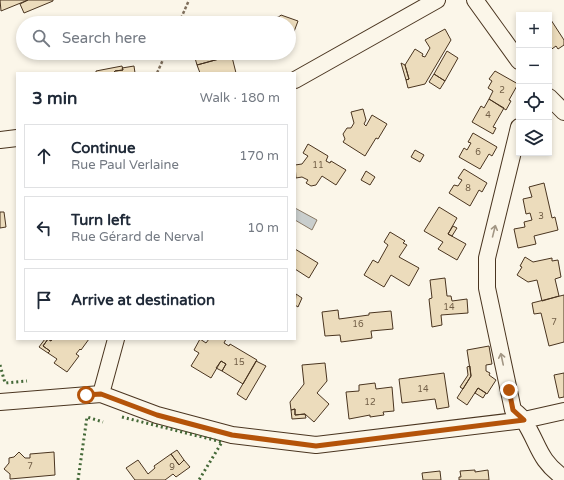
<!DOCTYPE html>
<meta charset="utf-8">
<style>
body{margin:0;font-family:"Varela Round",sans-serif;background:#f2f2f3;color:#1f2937}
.controls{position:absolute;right:12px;top:12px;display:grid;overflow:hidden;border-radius:0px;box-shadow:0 2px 6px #0003}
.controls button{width:36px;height:36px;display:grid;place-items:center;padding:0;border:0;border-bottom:1px solid #e0e1e3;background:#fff;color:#1f2937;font:20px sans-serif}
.stop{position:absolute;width:12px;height:12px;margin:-9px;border:3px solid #b45309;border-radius:50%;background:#fff}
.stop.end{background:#b45309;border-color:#fff;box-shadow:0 1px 4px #0008}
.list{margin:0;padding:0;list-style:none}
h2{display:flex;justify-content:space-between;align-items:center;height:52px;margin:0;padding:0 16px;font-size:17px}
h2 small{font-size:13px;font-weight:400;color:#747a83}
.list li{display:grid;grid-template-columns:26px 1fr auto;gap:12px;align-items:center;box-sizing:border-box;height:64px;margin:0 8px 8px;padding:0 8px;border:1px solid #e0e1e3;border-radius:0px}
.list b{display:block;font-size:15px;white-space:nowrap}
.list p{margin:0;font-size:13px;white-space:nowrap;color:#747a83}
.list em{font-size:13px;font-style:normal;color:#747a83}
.icon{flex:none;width:22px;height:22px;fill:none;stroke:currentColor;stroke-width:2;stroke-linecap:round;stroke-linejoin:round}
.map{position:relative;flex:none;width:564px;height:480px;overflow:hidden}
.search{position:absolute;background:#fff;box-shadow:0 2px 6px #0003;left:16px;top:16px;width:280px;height:44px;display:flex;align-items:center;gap:10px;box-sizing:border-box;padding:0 14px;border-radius:22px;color:#747a83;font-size:15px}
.panel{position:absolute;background:#fff;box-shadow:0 2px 6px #0003;left:16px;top:72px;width:280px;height:268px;border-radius:0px}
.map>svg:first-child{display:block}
</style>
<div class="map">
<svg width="564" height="480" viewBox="0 0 564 480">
<rect width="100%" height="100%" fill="#fbf6e9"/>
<path fill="#c9cecd" stroke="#887966" d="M295,208L317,220L312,230L295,220Z"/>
<path fill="#ecdcbc" stroke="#4a3520" d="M0,0H28L1,11Z
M28,0H53V1L24,13L20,4Z
M281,15L298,21L292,37L289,38V23H265L280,16Z
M551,20L564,40V45L558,49L556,46L549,51V22Z
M445,29L451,40L425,84L408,88L406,80L409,79L405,65L415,49L423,54L422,56L425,57L430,48L425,40Z
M447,51L458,58L445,81L434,74Z
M211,53H217L219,59L197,65L195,58Z
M217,53H231L236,73H200L197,65L219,59Z
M401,63L405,65L409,79L406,80Z
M122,66L123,70L115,71L113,73H96V71Z
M134,66L135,73H113L115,71L123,70L122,68Z
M495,71L518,84L509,100L511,101L506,110L489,99L493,91L488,88L492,81L489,79Z
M434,74L445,81L440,89L429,82Z
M489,99L504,108L493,127L496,128L493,134L472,122L481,106L484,108Z
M363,109L366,120L364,124L366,126L372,115L387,124L378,139L376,138L365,156L343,142L345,139L343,134L347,128H351L354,123L351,112Z
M473,133L497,147L492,156L489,154L480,169L459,157L464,148L467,150L471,143L468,142Z
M308,144L328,156L326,161L330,163L331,161L346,170L336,185L322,176L316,185L311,186L306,183L308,180L302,177L296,178L295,165L302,164L308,156L303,153Z
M415,150L424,155L420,162L411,157Z
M464,169L487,183L482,192L479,190L470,206L449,193L454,185L458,186L462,180L458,178Z
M366,171L375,177L370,185L361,180Z
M544,183L552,218L555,217L558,230L534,236L536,244L518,248L514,229L525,227L524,222L532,220L530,213L526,214L523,199L532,197L529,187Z
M439,207L457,218L448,234L466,244L457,260L438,249L443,242L424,231Z
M0,212H4L6,227L0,228Z
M453,226L457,228L452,236L448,234Z
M390,232L405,241L403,243L407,245L399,257L419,268L409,286L391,275L384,287L364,275L373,260L378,263L388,245L384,242Z
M295,249L318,263L309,278L295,269Z
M525,257L533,262L552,258V261L558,260L561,277L555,279L559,296L542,301L537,280L528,282L517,275L522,267L520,266Z
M445,278L447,296H451L452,301L467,299L468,313L441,315L442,325L432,327L429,299L432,298L430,280Z
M296,294L302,298L298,307L295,305Z
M564,295V342L549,346L541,313L534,314L532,303Z
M338,310L339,319L369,315V313L391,311L393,329L371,331L372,338L341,342L340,335L325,336L322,312Z
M45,339H52L51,341L48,339L43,346L50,351L48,353L39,347Z
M48,339L51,341L52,339H89L81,350L80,349L76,354L79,356L67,372L54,363L57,359L48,353L50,351L43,346Z
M200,339L206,343L209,339H226L224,343L229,346L230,344L257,360L243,384L222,371L226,364L221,361L211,378L191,366L199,353L194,350Z
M489,346L492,364L486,365V371L490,373L489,375L496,380L487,394L478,388L467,405L457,398L471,376L467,350Z
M221,361L226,364L222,371L216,368Z
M256,361L266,366L246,400L237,394Z
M325,363L327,381L317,393L329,404L314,422L305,414L295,415V409L291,410L290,402L304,384L302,365Z
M470,366L471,376L463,389L460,387L468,375L467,367Z
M444,373L449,407L437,409L435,399L402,403L399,379Z
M564,373V397L559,398L554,375Z
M375,383L376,389L392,387L394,411L383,412L384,415L370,417V415L349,419L346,392L359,391V385Z
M478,388L486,393L483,398L475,393Z
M295,409V415L305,414L306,418L292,419L291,410Z
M177,450L184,460L179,465L171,454Z
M19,452L25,458H30V454L54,452L55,475L10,479V474L4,469L9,463V458L14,457Z
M171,454L179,465L184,460L190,467L176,477L173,474L165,480H135L126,468L138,460L148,474L155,468L154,466Z
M475,470V472L488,470L489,480H459V477H461L460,471Z
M440,471L441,480H423L422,473Z"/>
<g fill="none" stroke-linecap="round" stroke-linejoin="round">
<defs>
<path id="minor" d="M475,0L519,61
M295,80L437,0
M549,97L564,112
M519,127L487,258V288L513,410C517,413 522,417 524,421C539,444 538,460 564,478
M0,140L17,138
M101,394L116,339
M0,402L101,394L157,415L232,435L316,445L524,420L564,411"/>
</defs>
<use href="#minor" stroke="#4a3520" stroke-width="18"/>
<path stroke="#7f6f5c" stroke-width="2.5" stroke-dasharray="3 2" stroke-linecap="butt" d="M179,23L189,0
M157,73L166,53"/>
<use href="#minor" stroke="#fbf6e9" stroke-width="16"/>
<path stroke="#436837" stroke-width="3" stroke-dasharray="2 3" stroke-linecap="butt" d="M0,365L5,383L27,381
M122,417L222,442L199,480
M78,480L87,417L103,422"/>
</g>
<defs><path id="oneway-shaft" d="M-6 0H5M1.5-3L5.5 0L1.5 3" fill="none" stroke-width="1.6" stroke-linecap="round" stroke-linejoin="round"/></defs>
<g stroke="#a29684">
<use href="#oneway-shaft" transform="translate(494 231) rotate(-76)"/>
<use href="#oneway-shaft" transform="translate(502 359) rotate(-102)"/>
</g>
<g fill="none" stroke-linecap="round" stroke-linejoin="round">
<path stroke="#b45309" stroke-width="5" d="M86,395L101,394L157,415L232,435L316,446L524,420L513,410L509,390"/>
</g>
<g text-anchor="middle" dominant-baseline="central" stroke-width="3" stroke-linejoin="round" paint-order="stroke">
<g font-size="9" fill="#725f47">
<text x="502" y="90">2</text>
<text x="488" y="115">4</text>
<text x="478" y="152">6</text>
<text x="318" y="165">11</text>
<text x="468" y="188">8</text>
<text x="541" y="216">3</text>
<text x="449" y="307">14</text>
<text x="554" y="322">7</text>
<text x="358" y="324">16</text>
<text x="239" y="362">15</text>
<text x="423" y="389">14</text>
<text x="370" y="402">12</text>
<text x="30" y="466">7</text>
<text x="172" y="467">9</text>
</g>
</g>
</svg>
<div class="controls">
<button>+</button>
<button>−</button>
<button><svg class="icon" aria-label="locate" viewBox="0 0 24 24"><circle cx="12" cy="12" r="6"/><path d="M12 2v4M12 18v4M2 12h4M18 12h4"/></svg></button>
<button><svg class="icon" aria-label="layers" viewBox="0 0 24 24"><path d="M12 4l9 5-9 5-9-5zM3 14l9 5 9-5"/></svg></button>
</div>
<div class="stop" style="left:86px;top:395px"></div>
<div class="stop end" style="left:509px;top:390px"></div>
<div class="search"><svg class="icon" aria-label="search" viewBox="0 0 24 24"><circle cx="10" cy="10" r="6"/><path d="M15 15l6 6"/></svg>Search here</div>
<section class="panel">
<h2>3 min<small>Walk · 180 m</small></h2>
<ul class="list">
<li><svg class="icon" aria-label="ahead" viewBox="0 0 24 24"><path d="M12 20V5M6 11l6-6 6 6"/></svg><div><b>Continue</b><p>Rue Paul Verlaine</p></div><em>170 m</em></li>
<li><svg class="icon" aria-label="left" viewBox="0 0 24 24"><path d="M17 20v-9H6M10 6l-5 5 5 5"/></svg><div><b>Turn left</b><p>Rue Gérard de Nerval</p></div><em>10 m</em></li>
<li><svg class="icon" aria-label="arrive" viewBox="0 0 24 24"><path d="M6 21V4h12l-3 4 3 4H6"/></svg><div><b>Arrive at destination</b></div></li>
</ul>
</section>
</div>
